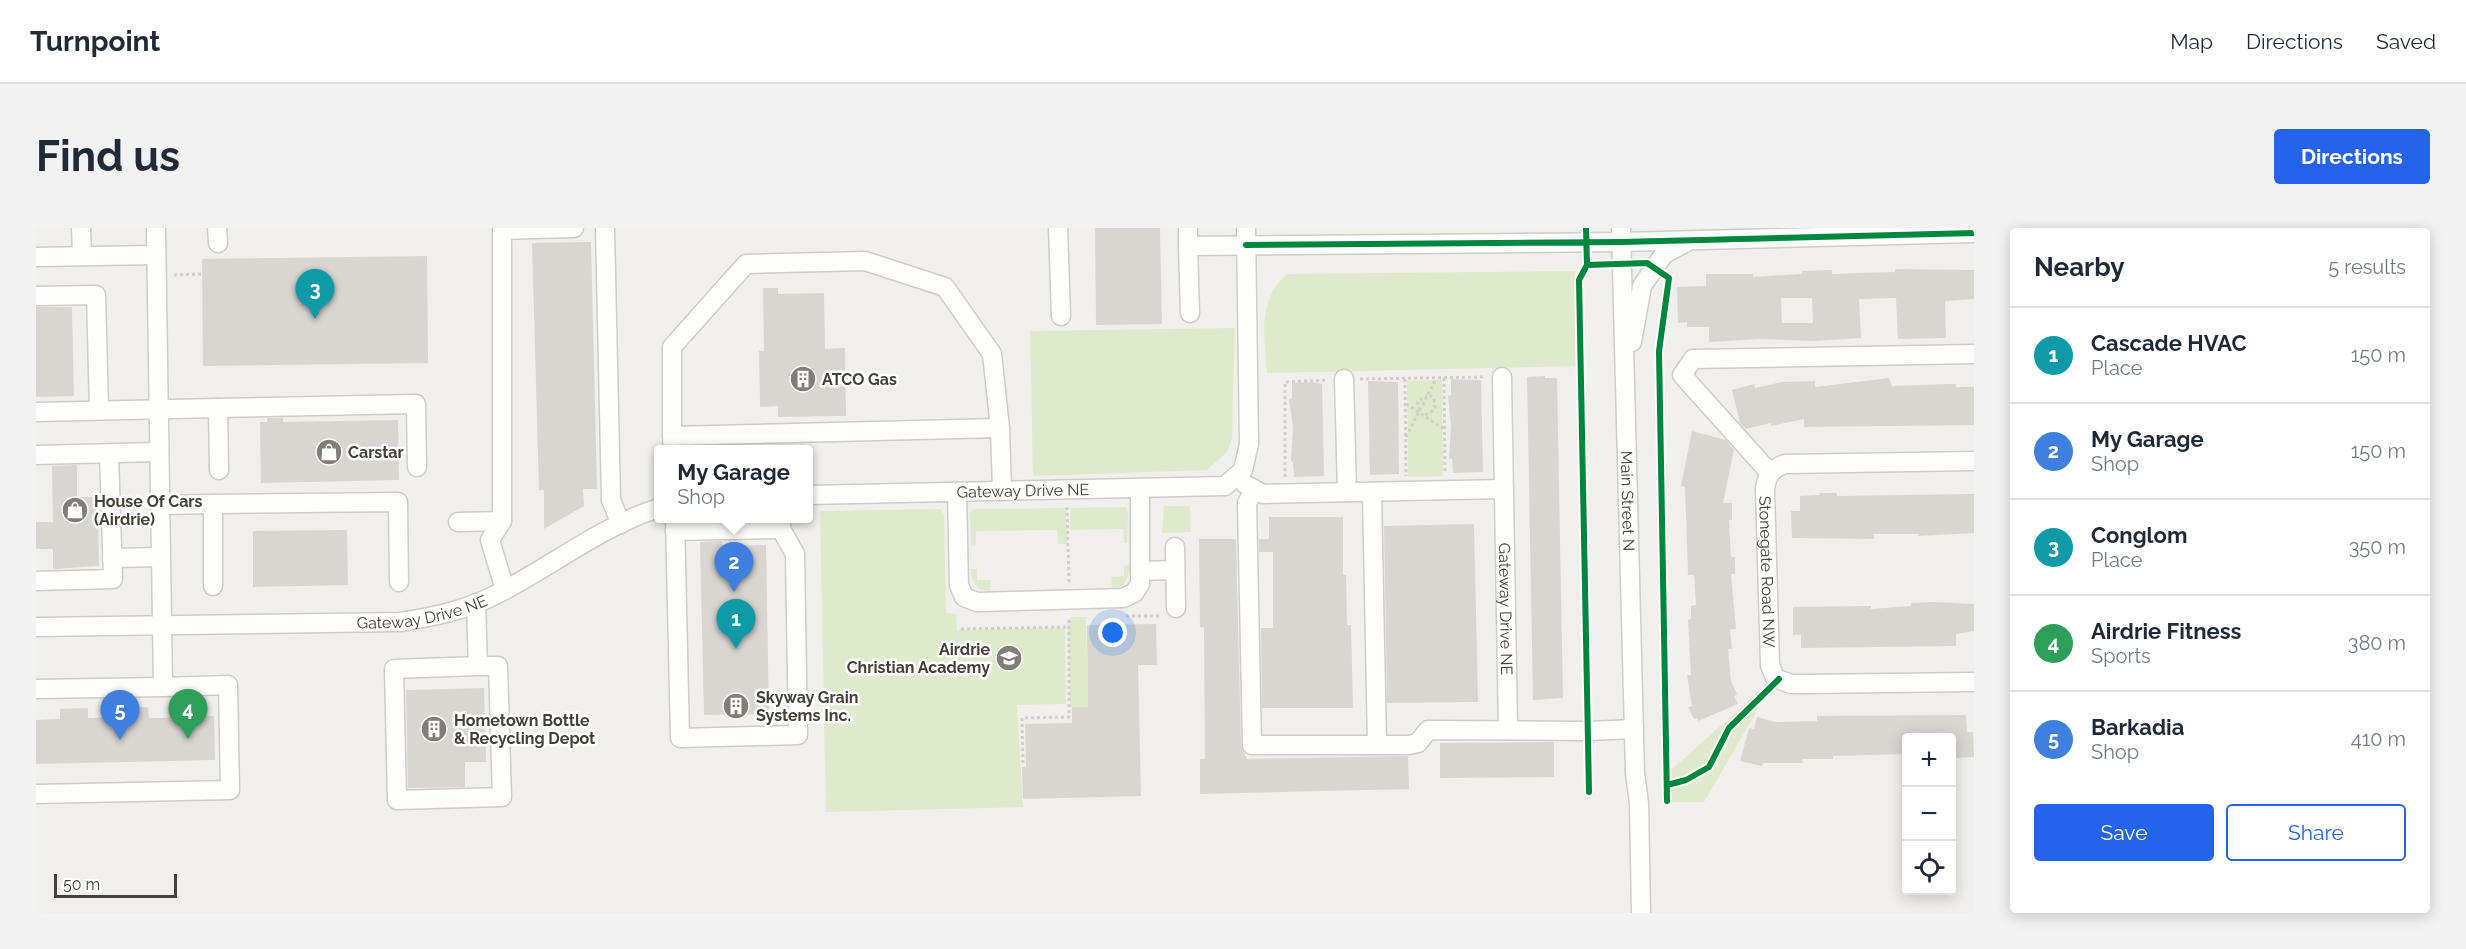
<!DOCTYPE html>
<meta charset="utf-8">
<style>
body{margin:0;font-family:Raleway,sans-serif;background:#f2f2f3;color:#1f2937}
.controls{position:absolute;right:18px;bottom:18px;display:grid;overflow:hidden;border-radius:6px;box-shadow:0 3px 15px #0003}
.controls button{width:54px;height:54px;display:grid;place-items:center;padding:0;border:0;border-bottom:2px solid #e0e1e3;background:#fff;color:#1f2937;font:30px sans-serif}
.scale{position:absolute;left:18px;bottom:15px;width:123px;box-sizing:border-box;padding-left:6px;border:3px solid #474038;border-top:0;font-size:16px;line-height:21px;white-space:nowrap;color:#474038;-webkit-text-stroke:4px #fff;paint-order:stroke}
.you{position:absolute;left:1077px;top:405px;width:21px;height:21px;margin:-15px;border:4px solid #fff;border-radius:50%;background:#1a73e8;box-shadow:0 0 0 9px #1a73e833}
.badge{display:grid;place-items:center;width:39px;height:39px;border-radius:50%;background:#2563eb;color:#fff;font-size:20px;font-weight:700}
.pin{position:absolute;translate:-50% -50px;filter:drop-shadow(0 2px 3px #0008)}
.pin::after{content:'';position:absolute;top:32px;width:21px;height:18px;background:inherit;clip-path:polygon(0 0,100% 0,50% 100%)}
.popup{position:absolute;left:618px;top:217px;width:159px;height:78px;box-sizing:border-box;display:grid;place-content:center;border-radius:6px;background:#fff;filter:drop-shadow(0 2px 4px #0005);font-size:20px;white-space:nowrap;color:#747a83}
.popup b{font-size:22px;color:#1f2937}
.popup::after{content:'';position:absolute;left:50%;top:100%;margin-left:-12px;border:12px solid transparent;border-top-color:#fff}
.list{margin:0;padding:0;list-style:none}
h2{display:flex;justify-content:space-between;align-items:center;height:78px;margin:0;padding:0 24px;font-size:26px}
h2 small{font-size:20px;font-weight:400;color:#747a83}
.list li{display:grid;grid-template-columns:39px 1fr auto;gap:18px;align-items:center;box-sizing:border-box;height:96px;padding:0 24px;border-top:2px solid #e0e1e3}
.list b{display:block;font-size:22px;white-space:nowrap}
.list p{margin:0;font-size:20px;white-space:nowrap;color:#747a83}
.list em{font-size:20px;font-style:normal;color:#747a83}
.actions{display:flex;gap:12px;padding:18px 24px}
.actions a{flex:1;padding:14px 0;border:2px solid #2563eb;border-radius:6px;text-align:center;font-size:21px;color:#2563eb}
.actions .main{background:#2563eb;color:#fff}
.icon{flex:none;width:33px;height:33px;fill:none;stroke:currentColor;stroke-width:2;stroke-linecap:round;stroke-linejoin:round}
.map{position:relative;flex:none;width:1938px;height:685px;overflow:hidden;border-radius:6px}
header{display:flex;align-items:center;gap:36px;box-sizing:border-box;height:84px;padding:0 30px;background:#fff;border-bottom:2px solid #e0e1e3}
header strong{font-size:28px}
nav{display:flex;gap:33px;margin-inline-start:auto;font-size:21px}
.intro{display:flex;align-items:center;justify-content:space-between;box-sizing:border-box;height:144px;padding:0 36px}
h1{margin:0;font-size:42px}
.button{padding:15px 27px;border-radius:6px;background:#2563eb;color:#fff;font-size:21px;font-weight:700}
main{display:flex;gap:36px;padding:0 36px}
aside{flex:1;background:#fff;border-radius:6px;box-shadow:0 3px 15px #0003}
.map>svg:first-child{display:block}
</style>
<header>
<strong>Turnpoint</strong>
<nav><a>Map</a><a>Directions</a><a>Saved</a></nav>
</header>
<div class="intro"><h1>Find us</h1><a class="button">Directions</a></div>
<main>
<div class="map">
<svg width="1938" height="685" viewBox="0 0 1938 685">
<rect width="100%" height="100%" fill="#f1efeb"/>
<path fill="#dfeacd" d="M1539,43L1541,138L1231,145C1229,108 1220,74 1251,46Z
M1199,100L1196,211L1191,224L1171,242L997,248L994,103Z
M1406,152L1407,248L1372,249L1371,153Z
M1128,278H1154L1155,304L1126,305Z
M1089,279L1092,284L1091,315H1088L1087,301L1034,302V280Z
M1030,280L1031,316H1022L1021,302L940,303V317L937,319L935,316L934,285L938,281Z
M904,281L908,286L910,385L920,386L921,402L1029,400L1030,476L981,477L987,579L790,584L784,283Z
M1093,337C1093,350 1090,359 1076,362L1075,349L1088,348V338Z
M935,341H941V352H955L954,363C941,363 935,354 935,341Z
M1035,389H1050L1052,479H1034L1032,392Z
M1722,464L1729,469L1668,574H1635L1634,543Z"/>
<path fill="#d9d6d2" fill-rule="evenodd" d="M1059,0H1124L1126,96L1060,97Z
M555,14L561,261H547L548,278L508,301V262H503L496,15Z
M391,28L392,135L167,138L166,31Z
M1859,41L1938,42V71L1909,73L1910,110L1862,111L1860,70L1823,71L1825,110L1778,113L1723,111L1673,114V99H1651V94L1642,95L1641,59L1670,58V46H1717V49L1766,46V43L1796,42V46L1822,45L1859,44ZM1745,70H1776L1777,95H1746Z
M727,60H742V66L788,65L789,121L809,120L810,188L742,189V178L724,179L723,123H728Z
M0,79H36L38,168L0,169Z
M1509,148V150H1521L1527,470L1497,472L1491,149Z
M1853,150L1856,158L1911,156H1920V159H1938V197L1768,199V191L1735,198V195L1710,201L1704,195L1696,162L1718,156L1719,160L1746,154L1779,153V159Z
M1415,151L1445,152L1447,244L1417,245L1416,231L1413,230L1415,197L1412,168L1415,167Z
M1332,153L1362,154L1363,246L1334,247Z
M1276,154L1286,156L1288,248L1258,249L1257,234L1255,233L1257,199L1253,172L1256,170V155Z
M231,190H247V194L362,192L363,252L225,255L224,194H231Z
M1656,203L1690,212L1698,222L1687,275H1696V292H1693L1695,329H1699V346H1695L1700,401H1694L1696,421H1692L1695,453L1701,466L1698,468L1702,476L1662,493L1661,490L1658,491L1652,479L1656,478L1651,447H1655L1652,392L1655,390V378L1660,377L1658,347H1652L1649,259L1645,258Z
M41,237V269H62L63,338L17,341V321H0V294H17L16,238Z
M1783,265H1801V268L1938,266V305L1882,308V306H1838V311L1756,310L1755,283H1764V268L1784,267Z
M1233,289H1307V347H1310L1311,397H1315L1317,480H1226L1225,400H1237V324H1223V311H1233Z
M1438,296L1442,474L1351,475L1348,298Z
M311,302L312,357L217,359V303Z
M1163,311H1200L1205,517L1211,531L1372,528L1373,561L1164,566V531H1169L1168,399H1164Z
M686,313V318L730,317L733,486L668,487L664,314Z
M1898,374L1938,376V403L1920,406V418L1765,420V407H1757V379L1835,378V381L1875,378V375Z
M1120,396L1121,437H1102L1105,568L987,571L986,539H990L989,496L1036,495V479H1052L1051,397Z
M448,460L450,534H429V559L372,560L370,462Z
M166,478L167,488H178L179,532L0,536V492L24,491V481L52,480V490L84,489V479H112L113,490H126L139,489L138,479Z
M1930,487L1931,504H1937L1938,529L1916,530V510H1870V526L1797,528V531H1766L1767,535H1727L1726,538L1704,533L1713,500L1718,501L1721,489L1739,494L1781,493V488Z
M1518,514V549L1404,550V515Z"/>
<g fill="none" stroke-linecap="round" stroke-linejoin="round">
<defs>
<g id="minor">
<path d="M45,0L46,28"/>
<path d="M181,0L182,15"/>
<path d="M569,0L575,272L585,296"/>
<path d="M1022,0L1025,88"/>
<path d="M1152,0V18"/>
<path id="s1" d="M1585,0L1599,545L1603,575L1605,685"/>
<path d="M0,29L120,27"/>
<path d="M0,68L60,67L63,182"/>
<path d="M1154,85L1152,18L1586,14L1938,5"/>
<path d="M1596,114L1606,58L1628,26L1651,14"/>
<path id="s2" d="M1466,149L1472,502"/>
<path d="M1308,151L1311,264"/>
<path d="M182,180L380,176L381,239"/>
<path d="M0,184L182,180L183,242"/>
<path d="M636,208V119L710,36L829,33L909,59L956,126L964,200"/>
<path d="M637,222L636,208L964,200L966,263"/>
<path d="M0,227L123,224"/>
<path id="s3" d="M1938,233L1749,236C1735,241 1731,247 1729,261L1734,437L1739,450L1755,456H1767L1938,454"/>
<path d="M1734,245L1646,147L1657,131L1938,126"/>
<path d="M1209,256L1227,266L1468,261"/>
<path d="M1218,262L1211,275L1216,517H1373L1382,515L1392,502L1552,503L1598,501"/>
<path d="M921,264L923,357L928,369L941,374L1087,370L1098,365L1104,356V261"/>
<path d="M1336,264L1341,516"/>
<path id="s4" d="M773,267L1189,258L1207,242L1213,216L1210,0"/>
<path d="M177,276L362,274L363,354"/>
<path d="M124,277L177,276V358"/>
<path d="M639,290L644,510L762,507L759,326L745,301V290"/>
<path d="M466,293L454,312L469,362"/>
<path d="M422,294L466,293V2L538,0"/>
<path d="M639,303L745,301"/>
<path d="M1139,319L1140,380"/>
<path d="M76,330L124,329"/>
<path d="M1104,343L1139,342"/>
<path d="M0,353L77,351L73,226"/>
<path d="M440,375L442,438H462L466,569L361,572L358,441L442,438"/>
<path id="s5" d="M0,399L364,394C397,389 431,382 461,366C515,339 565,298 623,280"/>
<path d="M0,461L127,459L120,0"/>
<path d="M0,566L194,562L192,457L127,459"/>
</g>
</defs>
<use href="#minor" stroke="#cfcdc9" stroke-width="21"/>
<path stroke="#d1cfca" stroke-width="3" stroke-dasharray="3 3" stroke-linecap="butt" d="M138,47L166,46
M1408,150L1409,246
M1324,151L1450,149
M1369,151L1370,248
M1370,176L1408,201
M1384,182L1381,176L1383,172L1391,168
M1389,187L1395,184L1399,179L1398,171L1392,166
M1370,209L1400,151
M1249,249V154L1291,152
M1031,279L1033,356
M1090,388H1123L1122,385
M925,401L1032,399
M987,535L986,490L1033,489V389"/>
<use href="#minor" stroke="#fdfdfc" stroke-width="18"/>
<defs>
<path id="cycleway" d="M1550,0L1551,37L1543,52L1553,564
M1210,17L1586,14L1938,5
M1551,37L1611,35L1633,50L1623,123L1631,573
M1631,557L1650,552L1673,539L1693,500L1743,451"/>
</defs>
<use href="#cycleway" stroke="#fff" stroke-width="10"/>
<use href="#cycleway" stroke="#00873e" stroke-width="6"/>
</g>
<defs>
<symbol id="building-disc" viewBox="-11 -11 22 22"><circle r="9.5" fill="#827d77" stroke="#fff"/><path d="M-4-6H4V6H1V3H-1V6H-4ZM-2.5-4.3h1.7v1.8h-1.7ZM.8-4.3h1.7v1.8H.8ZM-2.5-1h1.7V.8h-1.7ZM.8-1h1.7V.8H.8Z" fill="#fff"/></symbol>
<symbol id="shop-disc" viewBox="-11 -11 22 22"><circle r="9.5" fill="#827d77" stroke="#fff"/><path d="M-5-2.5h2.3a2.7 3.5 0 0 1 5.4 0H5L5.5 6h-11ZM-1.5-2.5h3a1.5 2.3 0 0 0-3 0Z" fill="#fff"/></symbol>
<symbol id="school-disc" viewBox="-11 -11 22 22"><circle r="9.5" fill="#827d77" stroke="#fff"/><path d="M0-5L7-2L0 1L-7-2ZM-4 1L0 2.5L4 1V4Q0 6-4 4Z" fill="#fff"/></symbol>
</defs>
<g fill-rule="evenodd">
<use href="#building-disc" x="752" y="136" width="30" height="30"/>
<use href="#shop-disc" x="278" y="209" width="30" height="30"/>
<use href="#shop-disc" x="24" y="267" width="30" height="30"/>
<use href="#school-disc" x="958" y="415" width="30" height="30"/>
<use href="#building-disc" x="685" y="463" width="30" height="30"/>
<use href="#building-disc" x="383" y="486" width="30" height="30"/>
</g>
<g text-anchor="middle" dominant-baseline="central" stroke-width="5" stroke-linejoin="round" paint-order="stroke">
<g font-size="16" font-weight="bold" fill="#474038" stroke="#fff" text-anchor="start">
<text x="786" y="151">ATCO Gas</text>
<text x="312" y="224">Carstar</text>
<text x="58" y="273">House Of Cars<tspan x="58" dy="18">(Airdrie)</tspan></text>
<text x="954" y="421" text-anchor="end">Airdrie<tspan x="954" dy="18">Christian Academy</tspan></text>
<text x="720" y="469">Skyway Grain<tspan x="720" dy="18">Systems Inc.</tspan></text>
<text x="418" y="492">Hometown Bottle<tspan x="418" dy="18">&amp; Recycling Depot</tspan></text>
</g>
<g font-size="16" fill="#474038" stroke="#fff">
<text stroke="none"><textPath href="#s4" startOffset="214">Gateway Drive NE</textPath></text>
<text stroke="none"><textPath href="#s1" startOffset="273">Main Street N</textPath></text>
<text stroke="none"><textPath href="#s3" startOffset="306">Stonegate Road NW</textPath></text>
<text stroke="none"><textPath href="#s5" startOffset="387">Gateway Drive NE</textPath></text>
<text stroke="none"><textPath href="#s2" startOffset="232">Gateway Drive NE</textPath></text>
</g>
</g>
</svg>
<div class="controls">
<button>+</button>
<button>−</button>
<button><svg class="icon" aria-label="locate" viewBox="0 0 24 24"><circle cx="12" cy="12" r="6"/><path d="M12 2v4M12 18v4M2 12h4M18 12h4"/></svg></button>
</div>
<div class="scale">50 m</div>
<div class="you"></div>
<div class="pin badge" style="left:700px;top:421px;background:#0f9aa8">1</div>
<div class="pin badge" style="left:698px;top:364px;background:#3f7fe0">2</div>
<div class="popup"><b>My Garage</b>Shop</div>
<div class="pin badge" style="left:279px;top:91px;background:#0f9aa8">3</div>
<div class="pin badge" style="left:152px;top:511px;background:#2e9e5b">4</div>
<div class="pin badge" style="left:84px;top:512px;background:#3f7fe0">5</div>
</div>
<aside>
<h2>Nearby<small>5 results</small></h2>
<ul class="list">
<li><span class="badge" style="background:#0f9aa8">1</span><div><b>Cascade HVAC</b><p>Place</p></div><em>150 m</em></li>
<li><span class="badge" style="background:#3f7fe0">2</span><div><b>My Garage</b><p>Shop</p></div><em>150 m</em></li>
<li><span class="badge" style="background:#0f9aa8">3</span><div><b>Conglom</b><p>Place</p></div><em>350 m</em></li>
<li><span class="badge" style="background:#2e9e5b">4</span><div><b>Airdrie Fitness</b><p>Sports</p></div><em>380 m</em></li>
<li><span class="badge" style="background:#3f7fe0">5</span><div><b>Barkadia</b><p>Shop</p></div><em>410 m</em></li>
</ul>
<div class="actions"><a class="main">Save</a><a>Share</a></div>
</aside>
</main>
